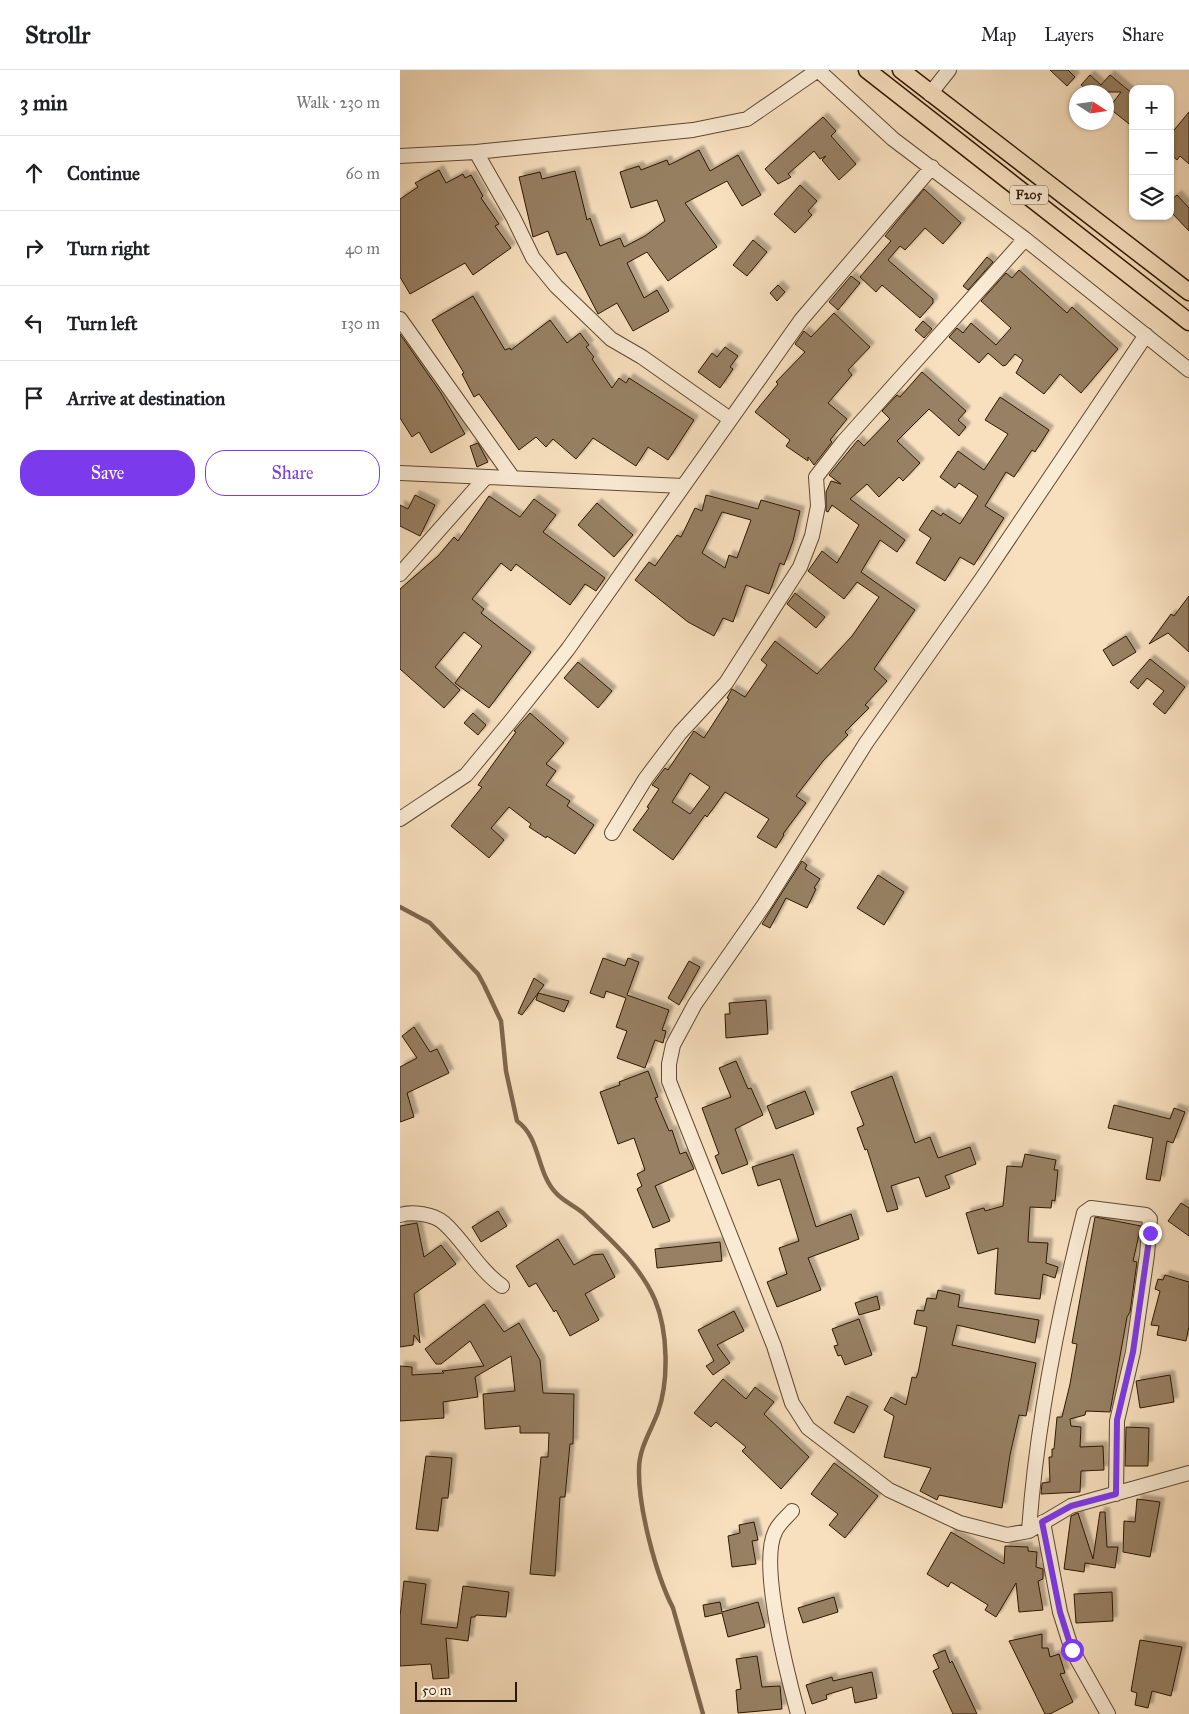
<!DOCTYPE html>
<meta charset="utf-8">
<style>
body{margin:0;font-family:"IM FELL Great Primer",serif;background:#f6f6f6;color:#202124}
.controls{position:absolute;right:15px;top:15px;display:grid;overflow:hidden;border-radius:10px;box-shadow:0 1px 4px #0004}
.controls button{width:45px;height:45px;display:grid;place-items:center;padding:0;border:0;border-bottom:1px solid #e0e0e0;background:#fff;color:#202124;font:25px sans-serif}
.compass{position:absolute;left:669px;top:15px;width:45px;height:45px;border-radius:50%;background:#fff;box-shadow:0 1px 4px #0004;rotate:102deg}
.scale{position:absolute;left:15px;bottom:12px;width:102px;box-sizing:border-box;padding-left:5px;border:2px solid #2e1700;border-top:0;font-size:14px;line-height:18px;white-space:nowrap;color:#2e1700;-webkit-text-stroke:4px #faebd5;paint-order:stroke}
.stop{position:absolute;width:15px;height:15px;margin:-11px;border:4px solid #7c3aed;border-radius:50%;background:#fff}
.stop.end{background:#7c3aed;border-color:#fff;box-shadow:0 1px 5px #0008}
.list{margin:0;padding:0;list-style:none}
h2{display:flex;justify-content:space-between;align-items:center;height:65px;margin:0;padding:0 20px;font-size:21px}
h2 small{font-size:16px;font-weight:400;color:#757577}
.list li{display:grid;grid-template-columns:32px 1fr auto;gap:15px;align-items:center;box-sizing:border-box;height:75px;padding:0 20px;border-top:1px solid #e0e0e0}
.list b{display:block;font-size:19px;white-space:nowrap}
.list em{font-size:16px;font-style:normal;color:#757577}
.actions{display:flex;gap:10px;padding:15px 20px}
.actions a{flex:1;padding:11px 0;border:1px solid #7c3aed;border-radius:20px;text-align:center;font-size:18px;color:#7c3aed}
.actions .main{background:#7c3aed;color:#fff}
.icon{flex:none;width:28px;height:28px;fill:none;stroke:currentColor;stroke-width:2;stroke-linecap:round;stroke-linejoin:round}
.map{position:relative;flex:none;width:789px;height:1644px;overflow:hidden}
header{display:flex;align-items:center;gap:30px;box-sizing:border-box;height:70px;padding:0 25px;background:#fff;border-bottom:1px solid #e0e0e0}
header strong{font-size:24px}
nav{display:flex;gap:28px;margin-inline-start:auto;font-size:18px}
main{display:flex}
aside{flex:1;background:#fff}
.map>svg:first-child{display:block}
</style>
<header>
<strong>Strollr</strong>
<nav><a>Map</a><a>Layers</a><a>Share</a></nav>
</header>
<main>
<aside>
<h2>3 min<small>Walk · 230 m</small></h2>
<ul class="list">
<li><svg class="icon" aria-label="ahead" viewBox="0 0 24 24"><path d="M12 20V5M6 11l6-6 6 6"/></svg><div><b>Continue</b></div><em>60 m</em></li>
<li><svg class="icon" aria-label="right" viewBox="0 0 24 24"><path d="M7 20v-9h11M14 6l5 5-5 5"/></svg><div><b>Turn right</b></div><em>40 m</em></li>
<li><svg class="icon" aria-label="left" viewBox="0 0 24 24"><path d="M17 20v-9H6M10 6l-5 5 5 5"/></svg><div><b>Turn left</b></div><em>130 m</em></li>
<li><svg class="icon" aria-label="arrive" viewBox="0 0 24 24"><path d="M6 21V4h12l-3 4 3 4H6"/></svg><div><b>Arrive at destination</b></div></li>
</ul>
<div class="actions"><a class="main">Save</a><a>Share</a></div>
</aside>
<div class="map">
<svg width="789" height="1644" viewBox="0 0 789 1644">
<defs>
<filter id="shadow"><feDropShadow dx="4.5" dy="-4.5" stdDeviation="1" flood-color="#0004"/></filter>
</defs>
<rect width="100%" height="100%" fill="#f8e0bf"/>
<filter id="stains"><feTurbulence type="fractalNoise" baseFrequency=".004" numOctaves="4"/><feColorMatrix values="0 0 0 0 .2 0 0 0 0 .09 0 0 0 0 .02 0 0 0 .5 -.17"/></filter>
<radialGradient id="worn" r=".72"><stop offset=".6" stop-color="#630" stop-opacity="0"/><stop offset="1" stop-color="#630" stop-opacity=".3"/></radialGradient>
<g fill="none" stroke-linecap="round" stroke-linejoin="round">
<path stroke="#7e674c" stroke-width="4.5" d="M0,837L30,853L78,904L84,915L101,951L106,1001L117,1051C141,1068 136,1102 156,1123C163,1131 175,1136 183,1143C209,1168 240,1195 255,1230C268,1261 269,1311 258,1342C251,1361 239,1378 239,1399C238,1437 256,1505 273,1538L303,1644"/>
</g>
<path fill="#978063" stroke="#2e1700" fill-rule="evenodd" filter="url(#shadow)" d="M650,0H668L675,7L667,16Z
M690,5L701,15L710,5L733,24V57L709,38L721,22H690L681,15Z
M789,42V94L780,86L777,90L770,84V65Z
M423,47L436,61L431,66L456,94L439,110L422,90L426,86L420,89L414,81L388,104L391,107L378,114L365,99Z
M299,80L310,101L338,85L361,125L342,136L327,111L285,133L317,177L268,211L247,182L227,193L244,228L257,220L269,241L233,261L217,233L198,244L166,182L157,185L148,161L133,167L119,107L140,102L142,109L175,101L187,150L190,148L200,176L220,168L224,177L245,166L265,151L257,130L231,138L220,102L239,96L241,100L267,90L269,95Z
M39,100L46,113L63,104L65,108L71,105L83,126L81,128L99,154L95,156L111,178L73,205L65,193L10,224L0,207V129L18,117L15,113Z
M400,115L417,131L408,141L412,145L395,163L374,144Z
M524,119L561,153L543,174L525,158L505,180L500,176L488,190L533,229V233L520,248L482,215L476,222L460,207L491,171L485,166Z
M777,125L789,138V161L770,141V131Z
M353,170L367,182L347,206L333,195Z
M587,187L593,192L568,220L563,216Z
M619,200L667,243L672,237L718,279L681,323L660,304L644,324L616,303L623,290L615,284L606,295L603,296L588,283L579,293L549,267L557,258L563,263L571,253L596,275L611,258L581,231L606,203L612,208Z
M451,206L460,213L438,240L429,232Z
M378,215L385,222L377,231L370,223Z
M73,226L105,280L110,278L111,280L150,250L167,273L180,263L189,275L186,277L194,287L192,289L212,318L219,308L226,313L229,308L294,350L268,390L248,377L236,396L193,368L176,389L153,369L146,377L136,367L119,380L79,324L74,327L62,304L64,303L32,250Z
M434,243L470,277L448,300L452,305L428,333L447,349L430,370L432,372L414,395L408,387V391L386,376L390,370L355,342L378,314L376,312L405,282L395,274L404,261L411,267Z
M523,251L532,259L524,268L515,260Z
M0,264L41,323L65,364L31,383L19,362L12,367L0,348Z
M325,277L338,286L330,297L333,299L320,318L298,302L312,283L317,287Z
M522,302L566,341L558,350L566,357L559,366L529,339L497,371L520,393L503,411L499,407L479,427L467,414L450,429L505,470L497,482L480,470L461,502L515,540L474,599L487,611L465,635L469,638L445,662L448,665L423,691L396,726L406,733L383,764L384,765L376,778L357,767L369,749L325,722L307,747L305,745L273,790L233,760L249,738L247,737L259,719L252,715L265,698L268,700L294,661L304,668L329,629L327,628L332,619L345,627L367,595L361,590L375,571L417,604L452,566L479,527L457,512L444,529L408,501L422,481L437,493L459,455L432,435L428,442L426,441V422L431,411L441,414L429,405L458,370L464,376L490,349L482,341L497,325L500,327ZM290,703L310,717L290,744L272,732Z
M600,327L649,360L635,382L632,380L614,407L606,402L585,436L604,448L574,495L560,487L545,511L516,493L531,468L519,460L532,440L541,446L543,443L560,454L578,426L559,413L555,418L540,407L558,381L584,400L608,364L585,350Z
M78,373L88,392L77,397L70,376Z
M15,425L35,435L20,466L0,456V435L8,439Z
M306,425L358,439L361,430L400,441L393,471L384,495L380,493L369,524L346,515L333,552L323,548L314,566L288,552L235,510L249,492L255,496L277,465L281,467L295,438L302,441ZM322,442L351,450L337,488L329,485L325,498L302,483Z
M89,426L120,447L134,429L156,445L143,462L205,508L196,521L185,514L170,535L116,494L111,501L101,493L72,529L84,539L81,543L131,582L89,638L55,613L82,576L64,562L35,597L60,620L44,638L0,599V519L38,486L54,467L58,471Z
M197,433L233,465L214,487L178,455Z
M395,523L425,547L416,558L387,534Z
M789,526V582L768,563L749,574L771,544L774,546Z
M726,566L736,582L713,596L703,580Z
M750,589L785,617L765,644L753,634L764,621L747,608L738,619L730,612Z
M178,592L212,621L198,638L164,608Z
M73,643L86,655L78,665L64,653Z
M130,643L164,673L146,694L156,701L146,715L170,731L167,736L194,755L175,784L147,766L146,768L129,757L131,754L109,737L91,758L104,770L89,788L51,756L82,717L78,715L116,662L114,661Z
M402,791L407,795L405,799L420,809L414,818L416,819L407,838L386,828L370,858L362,854Z
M478,805L504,822L484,855L457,838Z
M203,888L225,896L228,888L239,892L227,925L269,940L262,960L266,961L263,973L255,970L245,998L217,988L227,961L216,957L226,928L206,921L204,928L190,923Z
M289,891L300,897L279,935L268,928Z
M134,908L144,915L122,945L118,943Z
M138,923L169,931L164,942L136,930Z
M366,930L368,964L326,968L325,944H330L329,933Z
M14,957L30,982L37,979L49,1003L7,1023L14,1047L0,1052V997L17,988L2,966Z
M336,991L348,1019L351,1018L363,1045L335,1059L348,1094L322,1104L315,1086L319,1084L302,1038L331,1027L319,998Z
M248,1001L258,1027L255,1028L269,1061L272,1060L280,1084L286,1082L294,1099L255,1116L270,1151L253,1158L237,1119L242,1116L237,1104L245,1100L234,1068L218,1074L200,1022L220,1015L219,1012Z
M492,1006L515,1073L530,1067L538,1088L570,1077L576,1094L545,1106L550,1118L526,1127L519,1107L491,1116L498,1139L487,1142L467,1079L465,1080L457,1058L464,1055L451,1022Z
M405,1021L414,1044L376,1059L367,1036Z
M714,1035L770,1049L774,1038L785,1042L773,1073L767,1071L760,1111L746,1109L753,1068L708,1058Z
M393,1084L416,1157L451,1144L459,1169L408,1188L421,1220L377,1237L367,1212L387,1204L379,1178L399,1171L380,1109L358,1116L352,1097Z
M625,1084L656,1090L654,1100H658L655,1131L652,1130L651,1138L630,1137L628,1172L648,1173L646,1193L658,1197L655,1208L643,1204L640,1229L595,1224L598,1178L578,1184L566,1143L584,1138L585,1141L603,1136L607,1096L622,1097Z
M781,1133L789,1138V1166L768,1151Z
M98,1141L107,1156L81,1172L72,1157Z
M695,1147L741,1156L733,1191L737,1192L730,1242L727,1247L710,1342L686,1341L685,1345L670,1349L671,1356L681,1357L680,1377L703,1376L704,1400L681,1401L680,1422L641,1424L642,1413L650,1412L649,1387H652V1379H654L657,1347H662L670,1314L677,1274L672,1273Z
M17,1153L24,1187L41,1175L56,1194L14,1224L20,1273L14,1265L13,1275L0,1277V1156Z
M158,1169L174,1195L192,1185L203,1184L215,1207L185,1224L199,1250L170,1266L156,1240L154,1242L136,1213L129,1217L116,1196Z
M320,1172L322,1191L257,1198L255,1179Z
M765,1205L789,1212V1256L786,1271L757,1265L759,1256L751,1255L760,1221L755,1219L758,1209L763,1210Z
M538,1220L560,1225L558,1237L639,1250L635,1273L557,1255L552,1275L636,1293L626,1346L619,1345L610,1385L602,1438L539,1425L537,1430L520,1421L531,1398L484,1387L494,1346L484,1340L491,1327L506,1335L512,1307L516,1308L518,1303L527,1257L514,1254L517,1240L524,1241L527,1228L536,1229Z
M477,1226L480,1239L459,1245L455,1233Z
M84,1234L104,1262L119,1253L140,1290L143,1323L174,1324L173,1374H170L165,1427H160L155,1506L130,1504L141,1387H148L149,1363H120V1356L85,1359L83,1324L115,1321L111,1286L75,1307L78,1327L43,1332L44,1348L0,1351V1296L12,1297V1305L44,1303L42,1301L84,1296L70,1271L41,1294H36L25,1279Z
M334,1241L344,1261L317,1275L330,1293L313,1305L306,1296L314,1291L298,1260Z
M459,1249L472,1285L445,1295L441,1285L438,1286L434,1276L438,1275L432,1259Z
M770,1305L774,1332L740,1338L736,1311Z
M323,1309L346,1329L355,1317L374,1332L364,1344L409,1387L381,1419L342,1381L346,1377L316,1352L311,1357L294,1343Z
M447,1326L468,1336L454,1363L434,1353Z
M726,1357L749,1358L748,1396H725Z
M26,1386L52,1388L48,1428H42L38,1461L16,1459Z
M434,1393L478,1426L445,1468L429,1455L438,1444L411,1424Z
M737,1429L760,1432L750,1487L723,1482L724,1451L735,1452Z
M700,1442H705L707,1477H718L715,1498L685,1493L684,1502L664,1499L671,1446L678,1443L693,1489Z
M354,1452L358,1470L352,1471L356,1494L332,1497L328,1466L340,1463L339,1455Z
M551,1462L604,1494L605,1476L628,1477V1481L637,1482L636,1497L643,1499V1509L638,1511L643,1540L619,1542L616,1513L596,1547L585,1540L588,1535L551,1512L548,1517L527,1504Z
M4,1511L26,1514L21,1554L57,1558L63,1516L109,1522L106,1547L76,1545L75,1547H71L68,1571L46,1568L49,1608L33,1609L31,1594L0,1596V1546Z
M712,1522L713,1551L676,1553L674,1524Z
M434,1527L438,1542L403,1553L398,1538Z
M320,1532L322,1542L358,1532L365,1557L328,1567L322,1543L305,1547L303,1535Z
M642,1564V1578H648L650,1587L659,1584L665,1603L660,1604L673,1632L650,1644H645L609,1571Z
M740,1570L782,1577L771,1626L752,1621L748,1638L735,1635L737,1623L731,1621Z
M545,1580L550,1593L552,1591L577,1644H553L533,1601L539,1598L533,1585Z
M357,1586L362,1617L380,1616L382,1639L338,1643L336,1620L341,1619L336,1589Z
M472,1602L477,1628L455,1633L452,1617L426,1625L427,1629L412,1634L406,1615L432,1607L433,1611Z"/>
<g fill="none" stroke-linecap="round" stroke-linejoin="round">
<defs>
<path id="minor" d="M530,24L549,0
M76,82L113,147L133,188L156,216L211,269L242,287L330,349
M0,86L76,82L293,60L347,49L418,0L493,69L625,169L789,300
M0,249L113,408
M746,265L581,510L466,673L364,835L295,934L273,975L269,994V1011L374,1276L392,1333L408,1358L489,1420L560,1453L607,1465L629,1461L671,1436L789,1403
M0,403L283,416
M0,504L86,407
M0,749L66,705L110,652L168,579L401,250L532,97
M212,763L246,708L280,663L326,613L400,497L412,466L418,436L416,407L444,371L625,169
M0,1145C12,1141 34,1144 44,1153C65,1172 78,1199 102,1216
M392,1441C387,1447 378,1454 375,1462C359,1495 388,1607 398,1644
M643,1452L660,1542L672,1580L708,1644
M629,1461C636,1357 659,1243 684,1143L691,1138L746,1145L750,1149L747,1185L733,1282L717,1351L716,1424"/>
<path id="major" d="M467,0L789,252
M501,0L789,222"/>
</defs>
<use href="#minor" stroke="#604930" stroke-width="16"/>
<use href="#major" stroke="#2e1700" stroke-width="19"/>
<use href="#minor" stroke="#faebd5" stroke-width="14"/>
<use href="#major" stroke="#f8e0bf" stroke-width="16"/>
</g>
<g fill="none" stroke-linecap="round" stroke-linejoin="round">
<path stroke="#7c3aed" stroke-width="6" d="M672,1580L660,1542L642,1452L671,1436L716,1424L717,1350L733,1282L750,1163"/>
</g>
<g text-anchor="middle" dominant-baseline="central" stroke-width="4" stroke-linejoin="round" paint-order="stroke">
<rect fill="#faebd5" stroke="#6b5740" stroke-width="1" x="610" y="115.5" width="38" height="19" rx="4"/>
<g font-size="12" font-weight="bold" fill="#2e1700">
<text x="629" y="125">F205</text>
</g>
</g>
<rect width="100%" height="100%" filter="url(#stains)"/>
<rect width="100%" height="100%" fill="url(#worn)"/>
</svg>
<div class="controls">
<button>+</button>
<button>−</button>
<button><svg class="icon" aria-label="layers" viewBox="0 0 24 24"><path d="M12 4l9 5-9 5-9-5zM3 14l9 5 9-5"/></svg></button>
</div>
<svg class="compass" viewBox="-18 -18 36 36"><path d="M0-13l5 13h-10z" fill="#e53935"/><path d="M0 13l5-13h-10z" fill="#757577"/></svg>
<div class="scale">50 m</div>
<div class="stop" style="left:672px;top:1580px"></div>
<div class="stop end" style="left:750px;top:1163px"></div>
</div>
</main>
